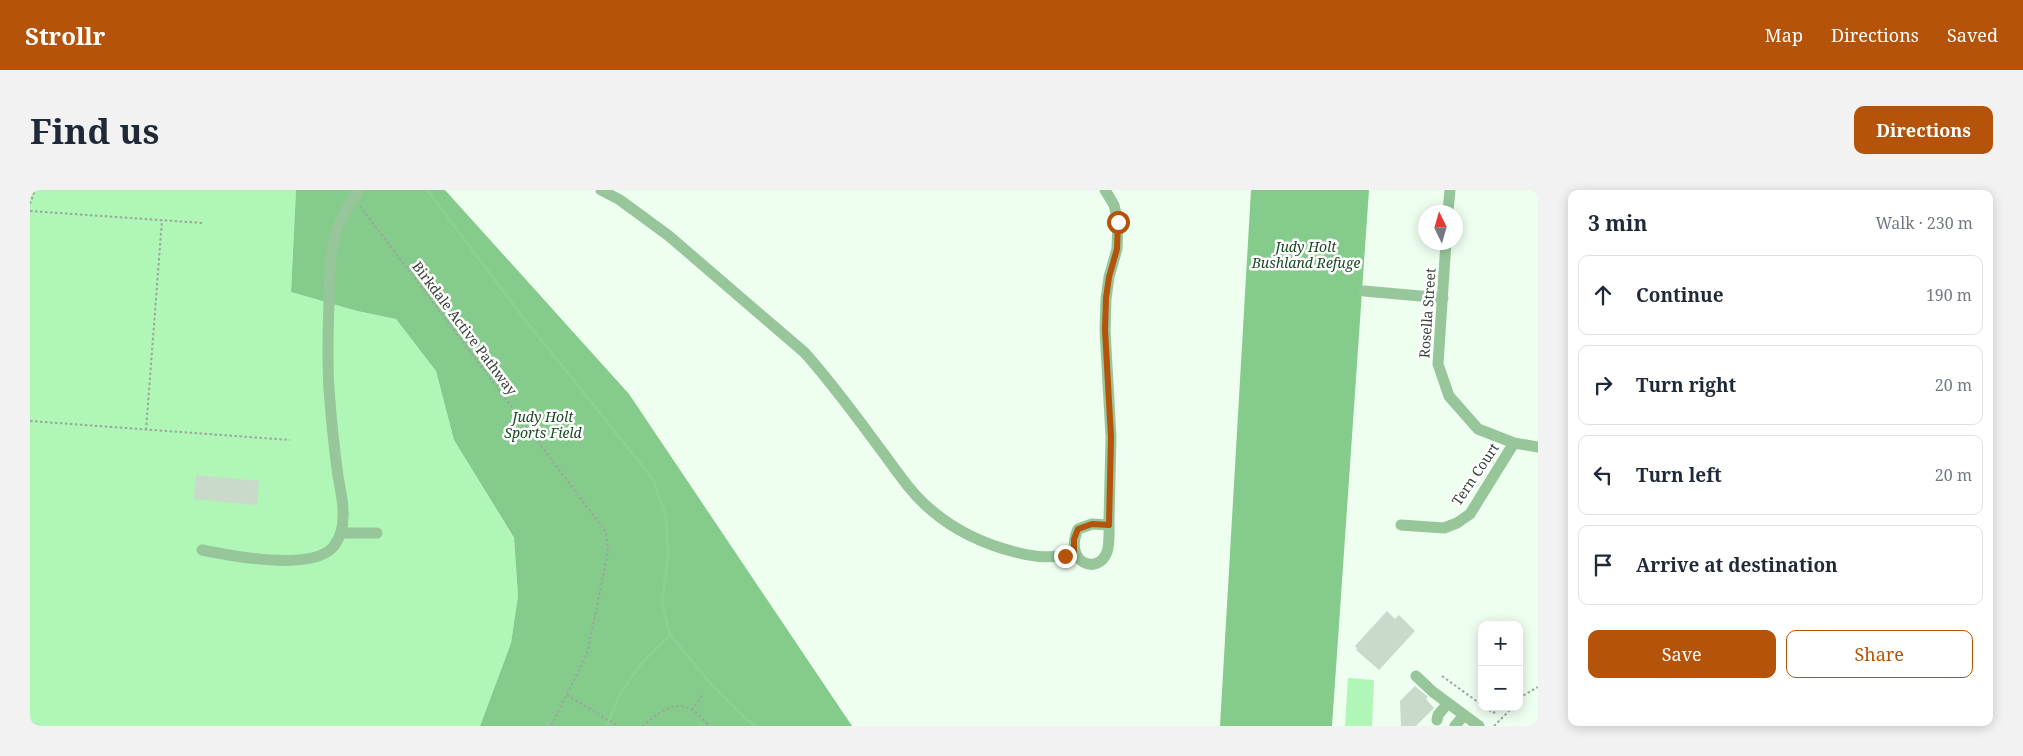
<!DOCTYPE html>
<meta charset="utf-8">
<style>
body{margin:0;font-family:"Noto Serif",serif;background:#f2f2f3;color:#1f2937}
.controls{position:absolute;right:15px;bottom:15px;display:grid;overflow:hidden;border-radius:10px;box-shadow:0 2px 12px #0003}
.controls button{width:45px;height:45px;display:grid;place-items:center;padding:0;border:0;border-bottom:1px solid #e0e1e3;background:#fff;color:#1f2937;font:25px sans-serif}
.compass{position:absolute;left:1388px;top:15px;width:45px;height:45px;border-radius:50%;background:#fff;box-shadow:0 2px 12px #0003;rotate:355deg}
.stop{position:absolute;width:15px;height:15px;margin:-11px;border:4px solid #b45309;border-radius:50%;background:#fff}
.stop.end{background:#b45309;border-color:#fff;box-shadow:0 1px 5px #0008}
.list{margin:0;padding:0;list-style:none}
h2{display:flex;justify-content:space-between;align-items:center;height:65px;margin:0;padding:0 20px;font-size:21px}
h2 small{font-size:16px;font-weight:400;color:#747a83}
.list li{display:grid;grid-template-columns:32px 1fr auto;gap:15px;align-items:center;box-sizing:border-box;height:80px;margin:0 10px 10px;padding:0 10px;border:1px solid #e0e1e3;border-radius:10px}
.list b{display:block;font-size:19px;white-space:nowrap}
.list em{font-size:16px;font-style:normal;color:#747a83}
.actions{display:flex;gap:10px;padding:15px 20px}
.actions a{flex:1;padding:11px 0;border:1px solid #b45309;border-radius:10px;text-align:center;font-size:18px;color:#b45309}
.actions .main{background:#b45309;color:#fff}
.icon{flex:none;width:28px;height:28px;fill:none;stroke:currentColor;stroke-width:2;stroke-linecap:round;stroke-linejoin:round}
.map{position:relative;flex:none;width:1508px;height:536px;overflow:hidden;border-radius:10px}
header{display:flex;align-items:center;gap:30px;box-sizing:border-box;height:70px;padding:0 25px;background:#b45309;color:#fff}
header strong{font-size:24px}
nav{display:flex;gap:28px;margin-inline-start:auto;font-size:18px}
.intro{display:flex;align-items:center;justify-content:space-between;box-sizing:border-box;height:120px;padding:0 30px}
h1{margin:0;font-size:35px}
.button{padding:12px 22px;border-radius:10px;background:#b45309;color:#fff;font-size:18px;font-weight:700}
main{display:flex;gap:30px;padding:0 30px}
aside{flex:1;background:#fff;border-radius:10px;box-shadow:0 2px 12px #0003}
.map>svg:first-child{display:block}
</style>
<header>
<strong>Strollr</strong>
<nav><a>Map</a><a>Directions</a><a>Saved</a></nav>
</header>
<div class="intro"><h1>Find us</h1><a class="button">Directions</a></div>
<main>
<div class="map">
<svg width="1508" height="536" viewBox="0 0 1508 536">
<rect width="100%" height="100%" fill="#eefeef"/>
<path fill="#b0f6b7" d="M0,0H266L261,102L327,121L366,129L406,181L424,250L484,349L488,406L481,453L450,536H0Z
M1318,488L1344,490L1342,536H1315Z"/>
<path fill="#85cb8c" d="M266,0H415L599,204L822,536H450L481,453L488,406L484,348L424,250L406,181L366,129L327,121L261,102Z
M1221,0H1339L1302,536H1190Z"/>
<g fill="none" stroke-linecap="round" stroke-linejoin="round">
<path stroke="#8ad091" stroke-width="3" d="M397,0L495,130L623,289L636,327L638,365L632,413L640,445L681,494L716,529L726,536
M577,536L589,506L610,475L640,445"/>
</g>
<path fill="#c9d9ca" d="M166,285L229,291L227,315L164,309Z
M1357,421L1365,429L1369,425L1385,441L1349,480L1326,460L1327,458L1325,456Z
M1385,496L1398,507L1396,509L1404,518L1386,536H1371L1370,511Z"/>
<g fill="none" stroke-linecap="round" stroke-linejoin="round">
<path stroke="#9ca79c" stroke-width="2" stroke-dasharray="2.5 2.5" stroke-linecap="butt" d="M0,14L5,0
M330,16L576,342L578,362L557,464L521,536
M0,21L173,33
M0,231L260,250
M116,240L132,30
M1412,486L1452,515
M537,505L588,536
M1489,508L1508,497
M1455,517L1463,523L1474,517
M662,520L673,504
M612,536C626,525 643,509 662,520C668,524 674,531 680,536
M1464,536L1483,517"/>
<path stroke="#97c69b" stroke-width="11" d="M571,0L590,10L639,46L774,162C803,194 828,229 854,264C868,283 882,304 900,319C924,340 954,354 985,362C1005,367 1025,370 1044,361
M1075,0L1084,15L1088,32L1087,59L1079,87L1076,109L1075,140L1081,247L1079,330C1079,340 1080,353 1077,362C1068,386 1033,373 1048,339L1062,334L1079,335
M1418,22L1420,0
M1416,52L1408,174L1419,206L1448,239L1484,253L1508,257
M1334,101L1413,108
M1371,335L1414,338L1427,333L1440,324L1484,253
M311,343H347
M172,360C201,366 284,382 304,356C310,348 313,337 313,327C314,313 310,299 308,286C304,257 301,227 299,199C297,169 298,140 299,111C300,87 299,63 307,40C312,25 321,13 329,0
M1386,486L1403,502L1449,536
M1407,530L1408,525L1418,513
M1425,536L1434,525"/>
</g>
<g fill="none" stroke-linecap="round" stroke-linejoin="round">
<path stroke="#b45309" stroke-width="6" d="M1035,366L1044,362V349L1048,339L1062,334L1079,335L1081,247L1075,140L1076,108L1079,87L1087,59L1088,32"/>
</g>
<g text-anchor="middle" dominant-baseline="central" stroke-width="5" stroke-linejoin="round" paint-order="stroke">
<g font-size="14" font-style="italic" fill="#194a22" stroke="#fff">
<text x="1276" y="56">Judy Holt<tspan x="1276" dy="16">Bushland Refuge</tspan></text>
<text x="513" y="226">Judy Holt<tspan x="513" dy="16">Sports Field</tspan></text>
</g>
<g font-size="14" fill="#393f39" stroke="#fff">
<text transform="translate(1397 123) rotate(-86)">Rosella Street</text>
<text transform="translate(435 138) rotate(53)">Birkdale Active Pathway</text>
<text transform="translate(1445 284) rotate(-56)">Tern Court</text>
</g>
</g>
</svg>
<div class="controls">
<button>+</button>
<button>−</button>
</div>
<svg class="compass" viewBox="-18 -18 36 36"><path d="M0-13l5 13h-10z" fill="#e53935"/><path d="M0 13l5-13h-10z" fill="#747a83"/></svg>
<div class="stop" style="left:1088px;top:32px"></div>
<div class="stop end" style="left:1035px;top:366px"></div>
</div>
<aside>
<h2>3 min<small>Walk · 230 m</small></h2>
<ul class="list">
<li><svg class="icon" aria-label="ahead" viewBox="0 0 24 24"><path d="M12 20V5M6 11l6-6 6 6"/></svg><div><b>Continue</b></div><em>190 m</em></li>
<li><svg class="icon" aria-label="right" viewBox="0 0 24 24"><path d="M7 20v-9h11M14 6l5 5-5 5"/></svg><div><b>Turn right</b></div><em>20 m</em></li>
<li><svg class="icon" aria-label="left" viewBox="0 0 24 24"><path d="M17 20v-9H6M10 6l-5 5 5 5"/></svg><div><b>Turn left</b></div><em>20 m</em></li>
<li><svg class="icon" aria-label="arrive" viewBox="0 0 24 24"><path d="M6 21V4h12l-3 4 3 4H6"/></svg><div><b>Arrive at destination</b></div></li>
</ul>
<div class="actions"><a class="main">Save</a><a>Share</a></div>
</aside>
</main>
